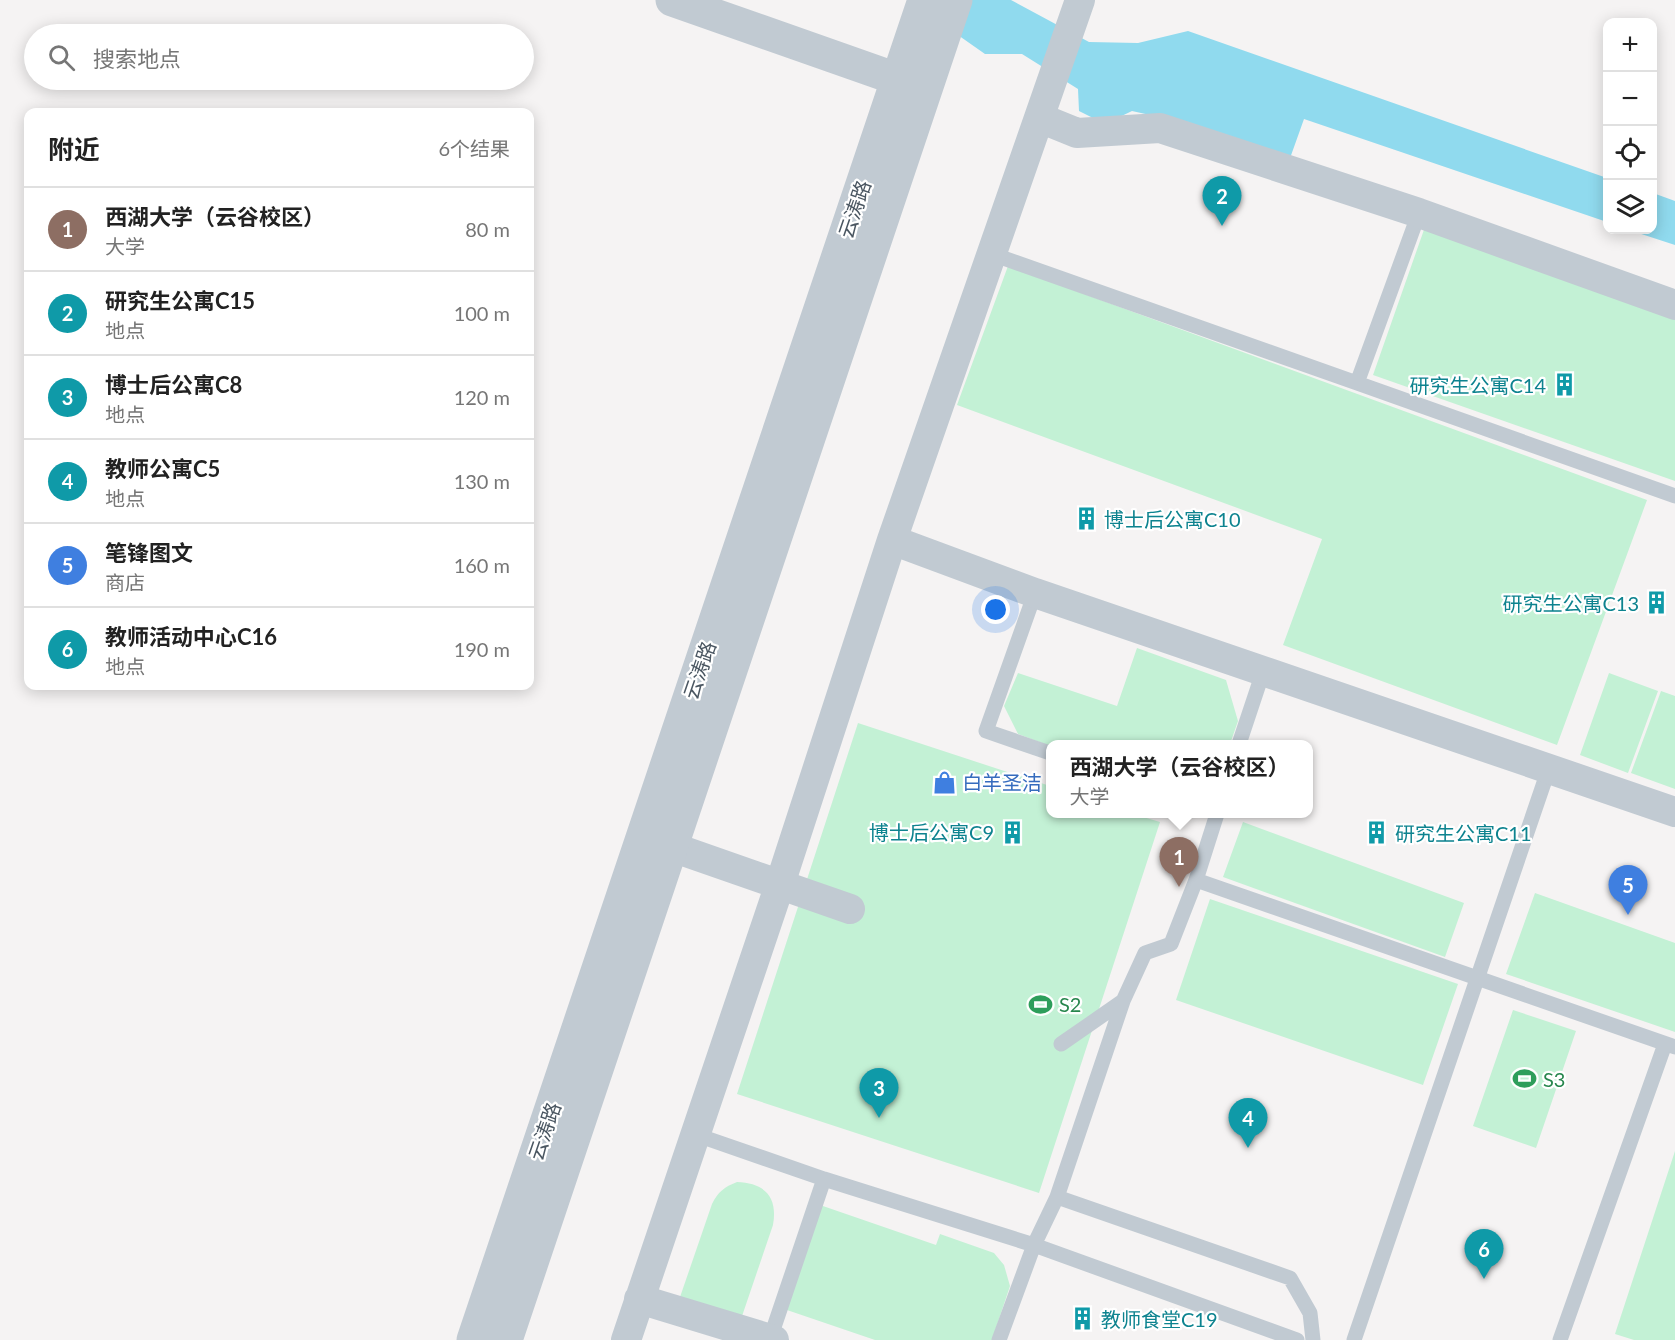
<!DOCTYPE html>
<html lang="zh">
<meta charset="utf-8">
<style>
body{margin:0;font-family:Lato,"Noto Sans SC",sans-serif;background:#f6f6f6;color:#222}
.controls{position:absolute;right:18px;top:18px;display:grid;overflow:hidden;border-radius:12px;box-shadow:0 3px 15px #0003}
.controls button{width:54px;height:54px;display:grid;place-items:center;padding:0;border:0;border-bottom:2px solid #e0e0e0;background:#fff;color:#222;font:30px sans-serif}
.you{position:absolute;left:996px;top:610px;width:21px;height:21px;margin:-15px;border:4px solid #fff;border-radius:50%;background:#1a73e8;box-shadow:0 0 0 9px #1a73e833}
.badge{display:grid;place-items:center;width:39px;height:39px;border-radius:50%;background:#0b8043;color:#fff;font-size:20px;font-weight:700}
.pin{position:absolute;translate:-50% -50px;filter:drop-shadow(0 2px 3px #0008)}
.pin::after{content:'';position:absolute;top:32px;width:21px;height:18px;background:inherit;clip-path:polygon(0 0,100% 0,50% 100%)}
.popup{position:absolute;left:1046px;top:740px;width:267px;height:78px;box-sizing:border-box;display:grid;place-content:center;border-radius:12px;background:#fff;filter:drop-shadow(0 2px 4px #0005);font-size:20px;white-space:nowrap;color:#767676}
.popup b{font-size:22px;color:#222}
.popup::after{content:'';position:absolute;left:50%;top:100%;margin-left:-12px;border:12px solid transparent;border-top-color:#fff}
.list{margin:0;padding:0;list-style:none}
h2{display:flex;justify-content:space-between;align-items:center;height:78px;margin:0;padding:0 24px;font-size:26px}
h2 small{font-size:20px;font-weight:400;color:#767676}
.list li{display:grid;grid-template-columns:39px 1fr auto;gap:18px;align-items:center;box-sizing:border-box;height:84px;padding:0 24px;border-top:2px solid #e0e0e0}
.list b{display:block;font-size:22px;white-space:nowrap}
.list p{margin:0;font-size:20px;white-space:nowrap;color:#767676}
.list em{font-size:20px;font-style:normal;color:#767676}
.icon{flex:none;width:33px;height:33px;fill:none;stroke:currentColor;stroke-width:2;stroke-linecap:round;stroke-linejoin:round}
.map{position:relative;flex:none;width:1675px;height:1340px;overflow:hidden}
.search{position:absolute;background:#fff;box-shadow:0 3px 15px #0003;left:24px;top:24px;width:510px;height:66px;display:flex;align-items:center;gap:15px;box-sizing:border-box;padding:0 21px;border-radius:33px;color:#767676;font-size:22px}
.panel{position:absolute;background:#fff;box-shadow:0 3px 15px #0003;left:24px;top:108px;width:510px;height:582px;border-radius:12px}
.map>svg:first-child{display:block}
</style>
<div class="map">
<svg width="1675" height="1340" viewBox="0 0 1675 1340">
<rect width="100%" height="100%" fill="#f5f3f3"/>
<path fill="#c3f1d5" d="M1426,224L1675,315V481L1373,375Z
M1008,266L1647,500L1557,745L1283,645L1322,539L957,405Z
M1137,648L1226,680L1238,721L1230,744L1050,746L1018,734L1004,706L1018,673L1117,706Z
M1609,673L1658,691L1628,773L1580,755Z
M1661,691L1675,696V789L1631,773Z
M858,723L1050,786V814H1133L1160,822L1039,1193L737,1094Z
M1243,822L1464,903L1445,957L1223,877Z
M1535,893L1675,943V1032L1506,974Z
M1210,899L1458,984L1423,1085L1176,1000Z
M1513,1010L1576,1031L1536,1148L1473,1126Z
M1675,1151V1340H1634L1615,1334Z
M737,1182C765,1183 778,1197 773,1225L740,1322L679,1300L712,1204C718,1192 724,1187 737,1182Z
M820,1205L936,1245L940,1234L994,1253L1004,1265L1010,1286L992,1340H875L784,1309Z"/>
<path fill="#90daee" d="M908,0H1011L1089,42L1138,43L1188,31L1607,178V222L1304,119L1289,161L1159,117L1132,111L1105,124L1079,111L1078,89L1022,54H985Z
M1653,193L1675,201V245L1629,230H1652Z"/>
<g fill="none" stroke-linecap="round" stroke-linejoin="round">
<path stroke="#c1cad2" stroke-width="15" d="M992,254L1357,383L1419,213
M1357,383L1675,496
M1035,593L986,731L1050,753
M1239,744L1263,672
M1196,880L1217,814
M1061,1044L1123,1001
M694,1134L824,1179L1034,1245L1297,1340
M1057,1197L1290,1278L1310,1313L1313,1340
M770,1339L824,1179
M999,1340L1034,1245L1057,1197L1123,1001L1145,953L1171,944L1196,880L1675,1047
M1354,1340L1549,768
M1560,1340L1665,1044"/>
<path stroke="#c1cad2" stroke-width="30" d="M1040,118L1077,133L1160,128L1419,213L1675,305
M892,540L1035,593L1675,812
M672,847L850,909
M639,1299L774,1340
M626,1340L780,884L892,540L1080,0"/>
<path stroke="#c1cad2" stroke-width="33" d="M672,0L897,79
M473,1340L924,0
M506,1340L956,0"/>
</g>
<defs>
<symbol id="building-bare" viewBox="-9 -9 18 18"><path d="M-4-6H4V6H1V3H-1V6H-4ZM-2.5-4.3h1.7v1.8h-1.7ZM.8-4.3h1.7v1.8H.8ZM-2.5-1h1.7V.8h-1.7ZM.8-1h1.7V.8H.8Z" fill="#0f9aa8" stroke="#fff" stroke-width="2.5" paint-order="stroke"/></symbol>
<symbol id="shop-bare" viewBox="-9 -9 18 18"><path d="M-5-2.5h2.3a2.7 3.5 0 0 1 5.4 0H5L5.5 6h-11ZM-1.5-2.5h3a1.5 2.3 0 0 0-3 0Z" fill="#3f7fe0" stroke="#fff" stroke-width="2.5" paint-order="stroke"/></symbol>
<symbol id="stadium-bare" viewBox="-9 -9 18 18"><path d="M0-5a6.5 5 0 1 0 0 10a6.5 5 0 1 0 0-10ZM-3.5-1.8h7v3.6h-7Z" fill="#2e9e5b" stroke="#fff" stroke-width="2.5" paint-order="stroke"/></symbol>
</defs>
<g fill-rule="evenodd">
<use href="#building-bare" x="1548" y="368" width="33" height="33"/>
<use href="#building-bare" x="1070" y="502" width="33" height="33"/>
<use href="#building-bare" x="1640" y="586" width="33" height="33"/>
<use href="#shop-bare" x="928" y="766" width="33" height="33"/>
<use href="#building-bare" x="996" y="816" width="33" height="33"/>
<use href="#building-bare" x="1360" y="816" width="33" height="33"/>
<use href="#stadium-bare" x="1024" y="988" width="33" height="33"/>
<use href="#stadium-bare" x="1508" y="1062" width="33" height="33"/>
<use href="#building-bare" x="1066" y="1302" width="33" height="33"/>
</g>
<g text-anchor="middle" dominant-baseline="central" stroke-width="4.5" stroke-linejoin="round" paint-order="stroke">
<g font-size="20" fill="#4a5661" stroke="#fff">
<text transform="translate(854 209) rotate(-71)">云涛路</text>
<text transform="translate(699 670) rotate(-71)">云涛路</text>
<text transform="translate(544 1131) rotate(-71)">云涛路</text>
</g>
<g font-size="20" fill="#0d838f" stroke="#fff" text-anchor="end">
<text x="1546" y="385">研究生公寓C14</text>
<text x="1104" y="519" text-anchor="start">博士后公寓C10</text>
<text x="1639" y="603">研究生公寓C13</text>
<text x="994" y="832">博士后公寓C9</text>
<text x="1395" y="833" text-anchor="start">研究生公寓C11</text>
<text x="1101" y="1319" text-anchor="start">教师食堂C19</text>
</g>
<g font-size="20" fill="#366cbe" stroke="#fff" text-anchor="start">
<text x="962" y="782">白羊圣洁</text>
</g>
<g font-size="20" fill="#27864d" stroke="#fff" text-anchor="start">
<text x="1059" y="1004">S2</text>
<text x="1543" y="1079">S3</text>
</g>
</g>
</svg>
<div class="controls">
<button>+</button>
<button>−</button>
<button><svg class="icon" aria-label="locate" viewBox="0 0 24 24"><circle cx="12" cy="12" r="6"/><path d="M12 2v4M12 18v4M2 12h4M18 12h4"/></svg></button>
<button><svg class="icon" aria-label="layers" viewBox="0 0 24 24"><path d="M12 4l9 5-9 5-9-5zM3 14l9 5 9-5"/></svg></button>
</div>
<div class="you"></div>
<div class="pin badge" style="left:1179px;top:887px;background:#8d6e63">1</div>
<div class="popup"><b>西湖大学（云谷校区）</b>大学</div>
<div class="pin badge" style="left:1222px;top:226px;background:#0f9aa8">2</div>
<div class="pin badge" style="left:879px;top:1118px;background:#0f9aa8">3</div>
<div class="pin badge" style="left:1248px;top:1148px;background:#0f9aa8">4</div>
<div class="pin badge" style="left:1628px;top:915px;background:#3f7fe0">5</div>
<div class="pin badge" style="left:1484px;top:1279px;background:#0f9aa8">6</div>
<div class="search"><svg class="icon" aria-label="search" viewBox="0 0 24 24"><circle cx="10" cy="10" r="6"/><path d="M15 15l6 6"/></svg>搜索地点</div>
<section class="panel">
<h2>附近<small>6个结果</small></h2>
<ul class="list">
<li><span class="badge" style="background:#8d6e63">1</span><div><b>西湖大学（云谷校区）</b><p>大学</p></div><em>80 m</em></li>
<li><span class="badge" style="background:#0f9aa8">2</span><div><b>研究生公寓C15</b><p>地点</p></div><em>100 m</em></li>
<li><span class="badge" style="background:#0f9aa8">3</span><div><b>博士后公寓C8</b><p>地点</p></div><em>120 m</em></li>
<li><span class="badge" style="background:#0f9aa8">4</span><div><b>教师公寓C5</b><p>地点</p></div><em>130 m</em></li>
<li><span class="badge" style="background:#3f7fe0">5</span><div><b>笔锋图文</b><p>商店</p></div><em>160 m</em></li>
<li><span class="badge" style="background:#0f9aa8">6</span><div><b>教师活动中心C16</b><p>地点</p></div><em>190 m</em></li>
</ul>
</section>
</div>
